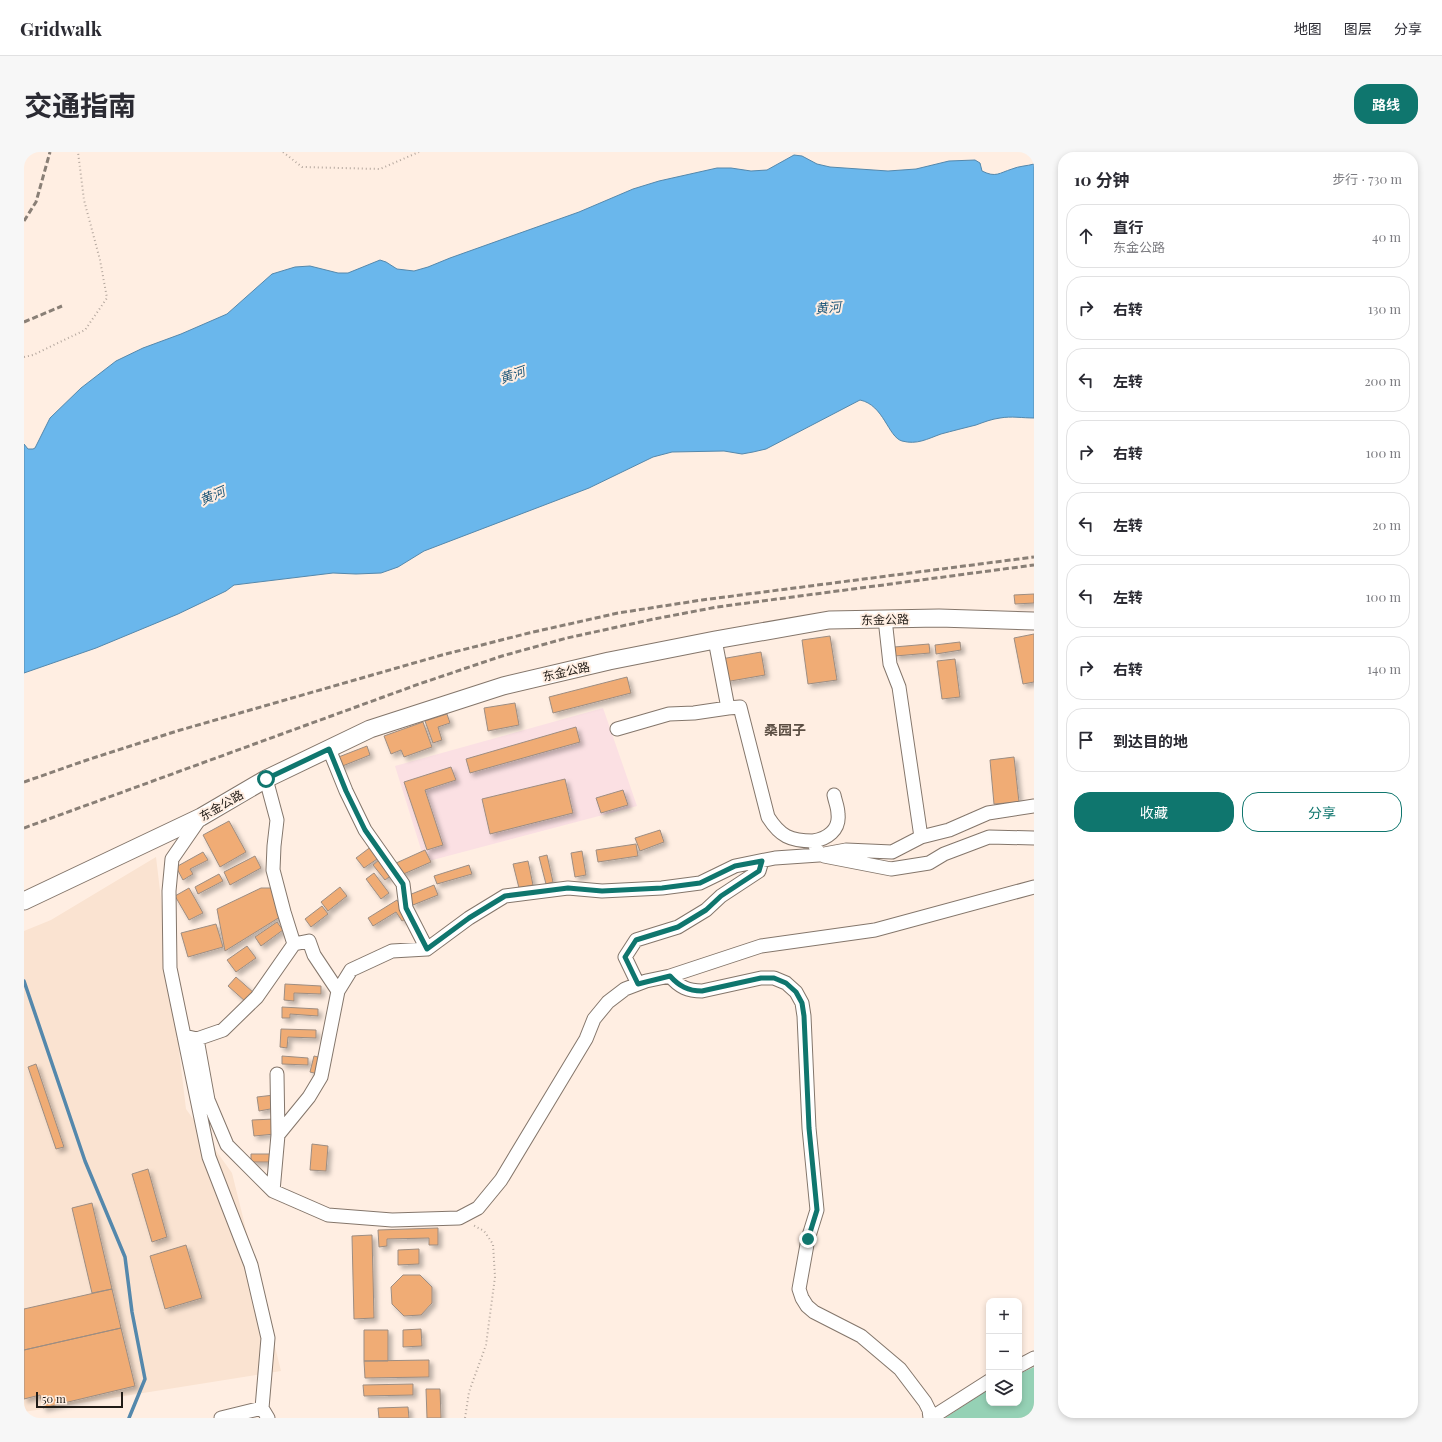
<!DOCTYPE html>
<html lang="zh">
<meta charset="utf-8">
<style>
body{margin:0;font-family:"Playfair Display","Noto Sans SC",serif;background:#f7f7f7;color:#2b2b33}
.controls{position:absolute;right:12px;bottom:12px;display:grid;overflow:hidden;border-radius:8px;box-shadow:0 2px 6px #0003}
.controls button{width:36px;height:36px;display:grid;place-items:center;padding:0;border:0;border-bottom:1px solid #e1e1e2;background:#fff;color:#2b2b33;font:20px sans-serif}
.scale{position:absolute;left:12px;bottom:10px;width:87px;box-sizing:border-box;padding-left:4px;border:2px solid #201b16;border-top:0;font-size:11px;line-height:14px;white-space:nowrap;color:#201b16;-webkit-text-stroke:3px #ffeee2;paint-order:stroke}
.stop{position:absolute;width:12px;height:12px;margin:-9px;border:3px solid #0f766e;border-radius:50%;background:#fff}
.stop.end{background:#0f766e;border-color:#fff;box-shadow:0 1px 4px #0008}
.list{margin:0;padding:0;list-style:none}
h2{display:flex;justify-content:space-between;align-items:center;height:52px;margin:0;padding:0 16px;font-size:17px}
h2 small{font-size:13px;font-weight:400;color:#7c7c81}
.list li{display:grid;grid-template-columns:26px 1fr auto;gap:12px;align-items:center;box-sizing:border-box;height:64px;margin:0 8px 8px;padding:0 8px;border:1px solid #e1e1e2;border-radius:16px}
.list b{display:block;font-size:15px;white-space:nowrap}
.list p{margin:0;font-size:13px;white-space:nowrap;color:#7c7c81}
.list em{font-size:13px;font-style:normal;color:#7c7c81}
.actions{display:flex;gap:8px;padding:12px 16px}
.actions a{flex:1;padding:9px 0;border:1px solid #0f766e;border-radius:16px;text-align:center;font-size:14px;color:#0f766e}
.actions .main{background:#0f766e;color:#fff}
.icon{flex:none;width:22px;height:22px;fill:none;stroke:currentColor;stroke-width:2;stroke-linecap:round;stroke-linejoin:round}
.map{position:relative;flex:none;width:1010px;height:1266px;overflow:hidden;border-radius:16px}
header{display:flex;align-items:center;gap:24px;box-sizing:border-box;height:56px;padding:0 20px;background:#fff;border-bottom:1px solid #e1e1e2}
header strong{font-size:19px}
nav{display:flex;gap:22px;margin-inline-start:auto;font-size:14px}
.intro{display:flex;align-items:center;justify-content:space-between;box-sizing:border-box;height:96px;padding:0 24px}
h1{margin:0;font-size:28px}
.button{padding:10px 18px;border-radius:16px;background:#0f766e;color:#fff;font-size:14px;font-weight:700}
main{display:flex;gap:24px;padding:0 24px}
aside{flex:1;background:#fff;border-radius:16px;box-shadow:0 2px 6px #0003}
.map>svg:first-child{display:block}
</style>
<header>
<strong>Gridwalk</strong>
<nav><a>地图</a><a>图层</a><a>分享</a></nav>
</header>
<div class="intro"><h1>交通指南</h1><a class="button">路线</a></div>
<main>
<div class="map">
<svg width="1010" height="1266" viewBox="0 0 1010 1266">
<defs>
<filter id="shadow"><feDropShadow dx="3.5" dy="3.5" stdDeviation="2" flood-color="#0004"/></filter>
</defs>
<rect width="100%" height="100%" fill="#ffeee2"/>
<path fill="#fae3d1" d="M132,705L162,957L208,1021L257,1219L0,1260V779L27,768Z"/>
<path fill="#fbe0e3" d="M579,556L613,654L401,710L371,614Z"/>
<path fill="#95d1b5" d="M1010,1215V1266H921L965,1237V1251H995V1222Z"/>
<path fill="#6ab7ec" stroke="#5488ac" d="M770,3L778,4L793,12L806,15L864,19L892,17L925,9L951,8L956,11L958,19C972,26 975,21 988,17C995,14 1003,14 1010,12V266C999,266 987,264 976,266C968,267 960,270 952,273C940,276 928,279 917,282C903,287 893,293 878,289C864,285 860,253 836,248L742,297L729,300L718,302L700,299L648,300L629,305L565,336L400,399L374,415L357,421L332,422L309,421L210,433L202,439L154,462L72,496L0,521V292L4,297H9L11,296L26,266L57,236L92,209L119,196L157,182L203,162L248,122L271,115L286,114L314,121H324L356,108L362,110L373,117L390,119L404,115L426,106L555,60L609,37L635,29L693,16H707L727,19L743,18Z"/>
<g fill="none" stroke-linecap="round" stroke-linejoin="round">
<path stroke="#5488ac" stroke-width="3.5" d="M0,829L61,1009L101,1105L108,1160L121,1227L105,1266"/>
</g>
<path fill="#f0ac74" stroke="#9d8d82" filter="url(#shadow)" d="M1010,442V451L991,452L990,443Z
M1010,482V530L999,532L990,486Z
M806,484L813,528L784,532L778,488Z
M936,490L937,498L912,502L911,493Z
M905,492L906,501L871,504L870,495Z
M737,500L741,523L701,530L697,507Z
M931,507L936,545L918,547L913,509Z
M603,525L607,541L529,561L525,545Z
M491,551L495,573L464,579L460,556Z
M423,562L426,571L414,575L418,588L409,591L401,569Z
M399,570L408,595L380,605L377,598L367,602L360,584Z
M552,575L556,590L446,621L442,607Z
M343,594L346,603L316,615L312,606Z
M990,605L995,650L970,652L966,608Z
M427,615L432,628L401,638L419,693L403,698L380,630Z
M541,627L549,661L466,682L458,647Z
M599,638L604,653L577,661L572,646Z
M205,669L222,700L196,715L179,683Z
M636,678L640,690L616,699L611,686Z
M612,692L614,704L574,710L572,698Z
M348,694L356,705L340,716L332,706Z
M401,698L407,710L375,724L370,712Z
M558,699L562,723L551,725L547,701Z
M179,700L184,708L166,717L169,722L159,728L152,715Z
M523,703L529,730L522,732L515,705Z
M231,704L237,716L206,733L200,720Z
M356,707L368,723L361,728L349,713Z
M504,709L509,733L495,736L489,712Z
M445,713L448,722L413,732L410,724Z
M350,721L365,741L357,747L342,727Z
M195,722L199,729L174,742L171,735Z
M410,733L414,743L389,753L385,743Z
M316,735L323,744L304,759L297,750Z
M165,736L179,761L165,768L151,744Z
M237,736H249L256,765L201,799L193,757Z
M373,748L384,766L378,769L372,760L349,774L344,766Z
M298,754L304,762L287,775L281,767Z
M253,770L259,778L237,794L231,785Z
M192,772L199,795L164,805L157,781Z
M223,794L232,806L212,820L203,808Z
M212,825L230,841L222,850L204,834Z
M261,832L297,834V842L270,841V849L260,848Z
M258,855L294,857V864L266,862V866H258Z
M257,877L292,878V886L264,885L263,896L256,895Z
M258,904L284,906V913L258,912Z
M290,904L298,906L294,922L286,920Z
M12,912L40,995L32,997L4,915Z
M250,943L252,956L235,959L233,945Z
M250,967L251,982L230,984L228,968Z
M288,992L304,994L302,1019L286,1018Z
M227,1002H247V1010H227Z
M124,1017L143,1085L128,1090L108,1022Z
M68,1051L88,1137L68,1141L48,1056Z
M414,1076V1093H405V1086L363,1087V1094L355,1095L354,1078Z
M348,1083L350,1166L330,1167L328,1084Z
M162,1093L178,1146L141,1157L126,1104Z
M395,1097V1112L374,1113V1098Z
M379,1123H396L408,1135V1151L397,1163L380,1164L368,1152L367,1135Z
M88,1137L97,1176L0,1198V1157Z
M97,1176L111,1234L19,1256L16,1243L0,1247V1198Z
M397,1177L398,1194L379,1195V1178Z
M340,1178H364V1209H340Z
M405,1208V1225L341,1226L340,1209Z
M389,1232V1243L340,1244L339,1233Z
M402,1237H416L417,1266H403Z
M384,1255L385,1266H355L354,1256Z"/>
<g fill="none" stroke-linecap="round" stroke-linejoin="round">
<defs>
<path id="minor" d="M861,467L866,512L875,535L897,685
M691,488L704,556L716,555L744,665C756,684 766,689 789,689L795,703
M593,577L645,562L670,561L704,556
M305,597L322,639L341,678L379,732L382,756L403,797
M242,627L253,668L250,694L249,718L260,760L270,792
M177,665L148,707L145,739L146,816L185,1005L227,1113L244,1186L238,1256L244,1266
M789,689C803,687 816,678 814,662C814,655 811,649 810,643
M800,704L867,717L905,711L920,702L965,685L1010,686
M646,824C655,835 664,839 678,839L737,826H750L762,831L772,840L778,851L780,864L785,976L793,1058L784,1087L775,1137L778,1146L783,1154L790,1160L837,1184L876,1217L901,1250L905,1258L906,1266
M614,832L601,805L612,788L654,775L682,758L697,744L735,719L738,709
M160,884L173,887L184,948L203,993L249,1039L304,1063L368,1068L435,1066L454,1056L477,1028L562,887L570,867L584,850L601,837L622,829L646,824L737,794L851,778L1010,735
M173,887L199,878L233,845L270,792L285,789L290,803L314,839
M253,922L254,983
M249,1039L254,983L285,945L297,925L314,839L327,818L368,799L403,797L445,766L481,744L544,736L578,739L638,736L676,731L711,714L751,706L795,703L822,698L868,700L897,685L925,678L964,661L1010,654
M995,1214L1010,1206
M197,1266L238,1256
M907,1266L965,1229"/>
<path id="major" d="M0,749L177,665L242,627L346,577L479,534L585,509L691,488L805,468L915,466L1010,469"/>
</defs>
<use href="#minor" stroke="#84766b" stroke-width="15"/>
<use href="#major" stroke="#84766b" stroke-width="19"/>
<path stroke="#b4a79e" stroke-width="2" stroke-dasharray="1 3" stroke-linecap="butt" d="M259,0L278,15L356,17L395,0
M0,205L9,203L61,178L83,146L76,108L60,48L54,0
M441,1266L445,1240L462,1193L471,1125L469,1092L460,1079L449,1073"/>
<use href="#minor" stroke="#fff" stroke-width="13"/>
<use href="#major" stroke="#fff" stroke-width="17"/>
<path stroke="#897f76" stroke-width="3" stroke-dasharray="6 3" stroke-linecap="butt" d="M0,69L12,50L26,0
M0,170L38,154
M0,630L63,608L153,579L418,503L505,481L594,461L678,448L1010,405
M0,676L395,532L478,504L543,486L630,467L693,455L1010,413"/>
</g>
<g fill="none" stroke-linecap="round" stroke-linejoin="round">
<path stroke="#0f766e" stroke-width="5" d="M242,627L305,597L322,639L341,678L379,732L382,756L403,797L445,766L481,744L544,736L578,739L638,736L676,731L711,714L738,709L735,719L697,744L682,758L654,775L612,788L601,805L614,832L646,824C655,834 664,839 678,839L737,826H750L762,831L772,840L778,851L780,864L785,976L793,1058L784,1087"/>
</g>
<g text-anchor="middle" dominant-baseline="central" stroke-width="4" stroke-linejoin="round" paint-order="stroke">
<g font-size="12" fill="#201b16" stroke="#ffeee2">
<text transform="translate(861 467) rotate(-1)">东金公路</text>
<text transform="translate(542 519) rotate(-13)">东金公路</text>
<text transform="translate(197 653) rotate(-30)">东金公路</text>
</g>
<g font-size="13" font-style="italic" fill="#1c5679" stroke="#ffeee2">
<text transform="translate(804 155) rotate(-5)">黄河</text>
<text transform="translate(488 222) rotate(-19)">黄河</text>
<text transform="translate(188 343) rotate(-24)">黄河</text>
</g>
<g font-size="14" font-weight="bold" fill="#5b4e43" stroke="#ffeee2">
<text x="761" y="577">桑园子</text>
</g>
</g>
</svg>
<div class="controls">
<button>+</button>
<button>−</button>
<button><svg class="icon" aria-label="layers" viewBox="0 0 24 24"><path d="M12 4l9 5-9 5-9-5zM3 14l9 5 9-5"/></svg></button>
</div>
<div class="scale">50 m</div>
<div class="stop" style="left:242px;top:627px"></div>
<div class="stop end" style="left:784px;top:1087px"></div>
</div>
<aside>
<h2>10 分钟<small>步行 · 730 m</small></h2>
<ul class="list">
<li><svg class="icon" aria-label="ahead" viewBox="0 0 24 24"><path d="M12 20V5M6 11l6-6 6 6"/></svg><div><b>直行</b><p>东金公路</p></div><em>40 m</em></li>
<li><svg class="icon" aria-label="right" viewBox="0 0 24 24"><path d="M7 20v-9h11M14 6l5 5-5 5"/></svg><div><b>右转</b></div><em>130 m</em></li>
<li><svg class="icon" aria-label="left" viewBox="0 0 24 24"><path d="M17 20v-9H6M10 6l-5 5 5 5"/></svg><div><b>左转</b></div><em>200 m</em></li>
<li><svg class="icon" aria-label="right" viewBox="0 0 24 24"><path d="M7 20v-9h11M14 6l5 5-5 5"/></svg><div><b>右转</b></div><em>100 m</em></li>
<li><svg class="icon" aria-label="left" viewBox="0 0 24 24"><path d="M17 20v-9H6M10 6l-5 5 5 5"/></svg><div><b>左转</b></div><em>20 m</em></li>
<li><svg class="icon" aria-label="left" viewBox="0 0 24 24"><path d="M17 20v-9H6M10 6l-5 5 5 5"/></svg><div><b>左转</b></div><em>100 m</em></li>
<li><svg class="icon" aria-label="right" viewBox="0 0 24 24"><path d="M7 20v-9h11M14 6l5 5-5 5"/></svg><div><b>右转</b></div><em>140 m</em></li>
<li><svg class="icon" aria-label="arrive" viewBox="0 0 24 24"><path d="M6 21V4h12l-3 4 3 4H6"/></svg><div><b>到达目的地</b></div></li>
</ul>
<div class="actions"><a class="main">收藏</a><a>分享</a></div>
</aside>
</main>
